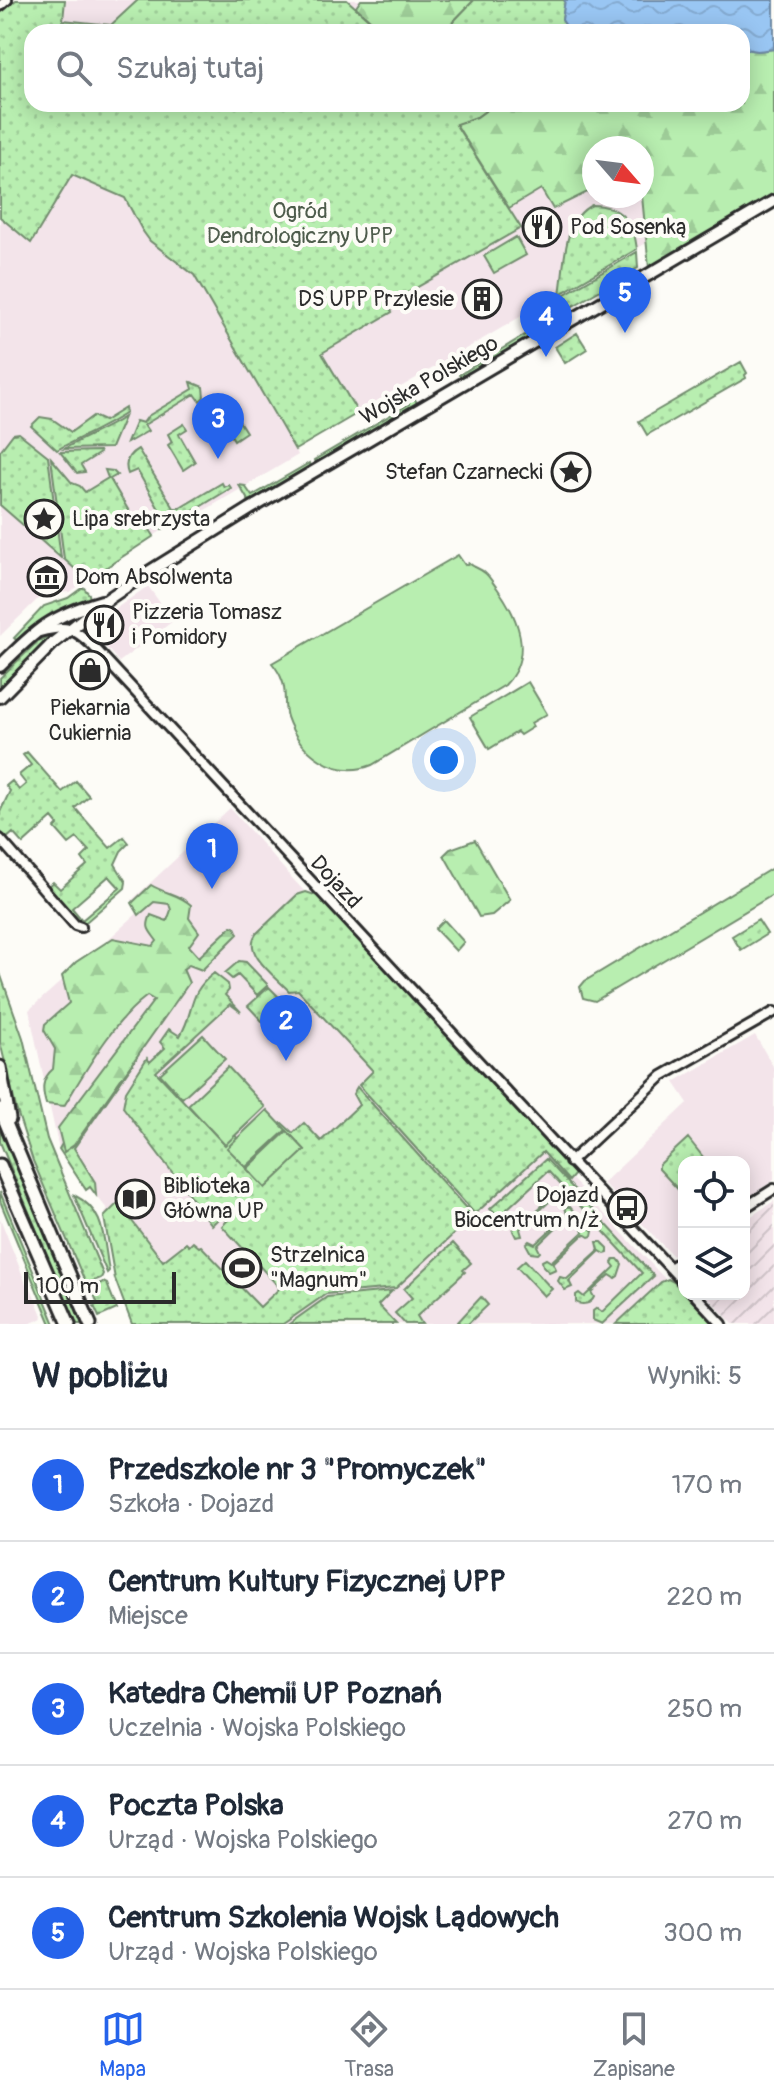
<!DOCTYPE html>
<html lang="pl">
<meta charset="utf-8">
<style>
body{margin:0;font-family:Pangolin,sans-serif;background:#f6f6f7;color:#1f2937}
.controls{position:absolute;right:24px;bottom:24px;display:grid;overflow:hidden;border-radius:16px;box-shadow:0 4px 20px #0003}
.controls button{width:72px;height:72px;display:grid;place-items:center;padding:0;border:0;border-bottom:2px solid #e0e1e3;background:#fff;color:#1f2937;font:40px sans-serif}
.compass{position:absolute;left:582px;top:136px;width:72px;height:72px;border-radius:50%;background:#fff;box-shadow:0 4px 20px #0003;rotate:118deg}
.scale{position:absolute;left:24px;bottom:20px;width:152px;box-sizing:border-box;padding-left:8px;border:4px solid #2b2b2b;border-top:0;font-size:22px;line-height:28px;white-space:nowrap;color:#2b2b2b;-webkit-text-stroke:6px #fdfcf7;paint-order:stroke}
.you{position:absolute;left:444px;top:760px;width:28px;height:28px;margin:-20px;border:6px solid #fff;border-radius:50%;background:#1a73e8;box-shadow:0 0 0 12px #1a73e833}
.badge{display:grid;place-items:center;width:52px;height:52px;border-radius:50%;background:#2563eb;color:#fff;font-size:26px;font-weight:700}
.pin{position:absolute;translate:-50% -66px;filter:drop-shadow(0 2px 4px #0008)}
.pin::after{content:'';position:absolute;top:42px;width:28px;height:24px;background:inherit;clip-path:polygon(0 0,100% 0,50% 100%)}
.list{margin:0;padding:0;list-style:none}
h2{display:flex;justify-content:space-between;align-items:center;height:104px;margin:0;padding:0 32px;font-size:34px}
h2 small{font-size:26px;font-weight:400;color:#747a83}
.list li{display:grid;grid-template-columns:52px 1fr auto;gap:24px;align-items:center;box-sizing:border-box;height:112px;padding:0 32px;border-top:2px solid #e0e1e3}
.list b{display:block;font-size:30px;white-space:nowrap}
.list p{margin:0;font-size:26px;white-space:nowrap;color:#747a83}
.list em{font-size:26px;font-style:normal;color:#747a83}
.icon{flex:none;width:44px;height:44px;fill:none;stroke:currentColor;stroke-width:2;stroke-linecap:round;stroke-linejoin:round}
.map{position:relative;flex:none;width:774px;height:1324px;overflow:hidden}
.search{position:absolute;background:#fff;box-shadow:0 4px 20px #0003;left:24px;right:24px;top:24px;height:88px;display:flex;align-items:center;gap:20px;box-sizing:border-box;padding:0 28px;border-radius:24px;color:#747a83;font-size:30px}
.sheet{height:664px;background:#fff}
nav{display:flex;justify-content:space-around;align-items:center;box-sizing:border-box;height:112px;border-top:2px solid #e0e1e3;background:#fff;font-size:22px;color:#747a83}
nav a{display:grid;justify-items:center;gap:4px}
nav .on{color:#2563eb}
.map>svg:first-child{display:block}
</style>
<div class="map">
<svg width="774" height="1324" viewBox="0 0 774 1324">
<defs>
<pattern id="industrial-furrows" width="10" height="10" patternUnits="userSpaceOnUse" patternTransform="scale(2)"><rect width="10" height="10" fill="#f3e4ea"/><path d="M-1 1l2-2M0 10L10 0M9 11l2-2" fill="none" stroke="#d0c4c9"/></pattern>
<pattern id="green-dots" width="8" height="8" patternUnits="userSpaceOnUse" patternTransform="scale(2)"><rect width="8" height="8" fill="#b8eeb0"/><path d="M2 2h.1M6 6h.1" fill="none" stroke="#9ecc98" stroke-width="1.8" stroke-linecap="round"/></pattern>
<pattern id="forest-firs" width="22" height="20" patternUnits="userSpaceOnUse" patternTransform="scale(2)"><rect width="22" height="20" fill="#b8eeb0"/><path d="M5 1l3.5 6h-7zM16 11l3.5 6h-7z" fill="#9ecc98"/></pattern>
<pattern id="water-waves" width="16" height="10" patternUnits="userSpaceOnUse" patternTransform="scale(2)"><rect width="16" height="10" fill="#99c6f3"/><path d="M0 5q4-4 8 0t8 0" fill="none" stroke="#84aad0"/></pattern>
</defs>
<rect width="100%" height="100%" fill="#fdfcf7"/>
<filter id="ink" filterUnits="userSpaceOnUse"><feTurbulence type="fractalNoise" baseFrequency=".0125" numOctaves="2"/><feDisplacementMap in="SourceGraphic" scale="16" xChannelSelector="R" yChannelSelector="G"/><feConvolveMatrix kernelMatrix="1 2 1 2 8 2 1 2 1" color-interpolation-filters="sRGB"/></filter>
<g filter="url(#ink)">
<path fill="#f3e4ea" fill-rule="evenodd" d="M0,0H744L769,95L648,242L295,449L298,455L173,529L170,525L70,592L43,594L0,636ZM32,32H742V104H32ZM594,148H642V196H594Z
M148,586L173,621L119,662L90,629L91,626Z
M230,808L292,878L707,1324H158L105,1213L108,1210L90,1188L86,1191L59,1149L29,1010L141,910L132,900Z
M755,1035L774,1068V1180L744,1200V1162H684V1253L673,1256L603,1183L688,1103L674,1082Z
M0,1218L28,1289L31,1288L43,1318L29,1324H0Z"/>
<path fill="url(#industrial-furrows)" d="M774,1201V1324H733L705,1294H744V1221Z"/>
<path fill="url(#green-dots)" stroke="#728c6e" stroke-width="2" fill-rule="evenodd" d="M16,0H65L63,20L111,25L138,0H347L383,32H32V104H495L477,117L456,125L521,228L388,304L392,312L322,353L358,413L295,450L194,275L150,241L142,230L125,198L72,175L31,243L0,217V13Z
M474,0H565L562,20L570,32H443Z
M592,205C620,205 634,222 637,249L560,294C565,266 562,219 592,205Z
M637,252L638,268L551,319L560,297Z
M530,332L532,336L527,340L462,378L459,375Z
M577,333L587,349L565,363L555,347Z
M741,362L747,373L745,375L746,378L647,435L639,421Z
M191,382L203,387L204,397L200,401L195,394L144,425L148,431L127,443L136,421L143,423L148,416L193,389Z
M413,396L417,403L415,406L315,465L314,460L409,404L408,399Z
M227,402L246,432L234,440L217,412L209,416L208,413Z
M125,408L126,413C103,428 80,437 57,450L31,426L40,417L52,419L71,432L93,416L104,421Z
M124,417L111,448L64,449C84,437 104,430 124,417Z
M184,424L187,429L179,434L195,462L183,470L168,445L172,442L168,434Z
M19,433L48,456L61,558L0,505V451L13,434Z
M138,449L174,508H180L222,483L224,487L229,485L231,488L162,530L152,514L159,509L137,470L128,474C124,463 127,455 138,449Z
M99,451L100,453L81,465L85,472L77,473L60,452Z
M51,458L72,483L80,486L85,492L108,478L105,470L113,471L117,475L110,479L136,523L143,519L154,536L87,580L64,559Z
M309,463L310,467L253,501L248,500L239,485L245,486L252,496Z
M83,587L89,594L90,600L49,617L16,640L14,638L44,606L68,598Z
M52,635L51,639L0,688V678L38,641Z
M27,752L62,792L76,781L89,796L75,808L110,848L124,837L129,843L121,851L115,864L126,882L125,888L86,922L76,919L48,886L53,882L60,889L87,865L82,858L89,851L77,838L69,844L55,828L58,825L52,818L23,844L13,833L6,839L0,831V812L10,791L6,786L12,781L19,790L26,784L19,775L31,765L23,755ZM109,876L120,888L82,920L72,908Z
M306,892L318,896L575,1174L569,1181L543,1152L475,1214L359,1085L373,1071L298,990L289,991C276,977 242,953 256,934L297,895Z
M758,920L767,934L741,950L732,936Z
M239,961L246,962L268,985L257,995L238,975L232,979L225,973Z
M0,973L23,1038L47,1139L103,1274L101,1278L86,1284L33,1161L16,1108L0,1042Z
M214,973L228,984L229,990L225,995L241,1012L230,1004L156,1072L224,1144L235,1135L237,1138L228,1148L246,1167L255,1158L257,1160L247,1169L264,1187L305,1150L287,1131L278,1140L285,1130L280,1124L282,1123L293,1133L304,1123L321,1141L359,1105L353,1094L357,1087L473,1216L396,1288L326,1294L283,1324H132L115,1279L104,1217L118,1203L163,1261L186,1243L189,1246L193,1242L199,1247L201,1246L260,1307L280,1288L222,1226L227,1221L222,1215L212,1225L123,1107L126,1091L147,1058L150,1062L165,1048L160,1042L169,1029L180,1036C196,1009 186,995 214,973Z
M269,987L281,999L278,1008L263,1022L248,1006Z
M132,1055L136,1059L74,1148L95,1182L96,1195L90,1187L86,1190L59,1149L83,1107Z
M0,1127L82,1324H76L67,1304L0,1142Z
M688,1138L707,1162H684V1196L659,1169V1165Z
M546,1159L654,1276L602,1324L593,1320V1311L597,1308L602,1312L642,1273L548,1171L507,1209L508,1217L502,1219L490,1209Z
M0,1192L55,1324H51L0,1201Z
M551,1192L560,1196V1201L552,1199L520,1229L522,1236L516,1237L513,1231L516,1220L520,1218L525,1221L544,1204L542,1196Z
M74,1195C106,1211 103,1238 109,1271L107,1273Z
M565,1207H570L576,1214V1218L572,1220L568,1216L537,1246L540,1252L538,1254L531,1253L526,1244L529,1241L535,1244L567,1215Z
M581,1224L587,1225L593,1231L592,1236L589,1237L584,1234L553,1263L556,1269L549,1272L543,1266L542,1261L546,1259L551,1262L583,1232Z
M597,1242H602L608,1248V1253L605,1254L600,1251L569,1281L572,1287L565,1290L558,1281L560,1277L567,1279L599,1250Z
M453,1243L471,1263L463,1270L465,1272L417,1316L422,1324H405L395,1313L412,1298L404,1289Z
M614,1259H618L622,1264L618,1276L615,1278L610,1275L591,1292L594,1297C591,1304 582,1306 576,1302V1295L579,1293L584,1297L615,1267L612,1263Z
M525,1260L552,1289L544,1296L517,1267Z
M668,1279L674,1282L714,1324H616L661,1282Z
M103,1282L107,1284L117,1309L99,1317L94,1306L98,1304L91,1287Z
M392,1291L378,1305L396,1324H289L327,1297Z
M481,1297L488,1305L468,1324H456Z"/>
<path fill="url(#forest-firs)" stroke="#728c6e" stroke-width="2" d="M361,0H474L443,32H383L356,7Z
M742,47L758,51L774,49V195L649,268L642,196L649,186L642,179V148H594V189L553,209L541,189L509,208L456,124L477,117L495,104H742Z
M475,840L510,900L492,915L479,917L444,855L450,849Z
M151,885C164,893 179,894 191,905L189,918L199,932L189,946L199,957L232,926L235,927L238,934L202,970L189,965L183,969L189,983L74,1145L64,1152L58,1128L154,1000L147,996C113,1021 86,1070 64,1106L46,1104C42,1090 41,1079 53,1069L55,1049L44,1030L45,1024L69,1003L62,976L76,962L113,938L153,946L157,941C149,930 145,928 151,915L167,921L171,910L169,904L154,902L139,915L132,903Z"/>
<path fill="#b8eeb0" stroke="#728c6e" stroke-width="2" d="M516,237L526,255L494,273L484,256Z
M458,555L465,565L469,563C474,568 480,568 485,573C489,576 493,583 497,588C518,617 534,655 505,685L372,765C335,780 299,752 287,717C283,705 287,691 282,680C280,674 276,668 272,663Z
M528,682L547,714L531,723L533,727L520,735L517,732L489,749L470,717Z
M774,867V894L595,1001L583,998L580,987L585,981Z
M444,920L464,942L456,951L435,929Z
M203,1035L225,1059L182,1098L160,1074Z
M228,1067L265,1107L225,1145L188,1105Z
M267,1110L286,1130L246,1167L227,1148Z
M287,1131L305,1150L265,1188L247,1169Z"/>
<path fill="url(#water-waves)" stroke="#6d88a3" stroke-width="2" d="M565,0H774V49L758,51L744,49L742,32H570L562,20Z"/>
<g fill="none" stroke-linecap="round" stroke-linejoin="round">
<defs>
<path id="minor" d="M0,6L7,0
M39,632C67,625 72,626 93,646L684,1283
M0,839L75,925L81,927
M570,1162L662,1076L774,1012
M744,1208L774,1189
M670,1268L684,1259
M694,1294L722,1324"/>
<path id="tertiary" d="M0,666C37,629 51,616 102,601
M0,697L53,643L108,599L139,578L250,509L774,201"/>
<path id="secondary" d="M0,1067L9,1119
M0,1109L90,1324
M0,1165L69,1324"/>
</defs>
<use href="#minor" stroke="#2b2b2b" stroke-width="14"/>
<use href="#tertiary" stroke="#2b2b2b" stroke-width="16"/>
<use href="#secondary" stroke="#2b2b2b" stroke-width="17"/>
<use href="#minor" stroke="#fdfcf7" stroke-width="8"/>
<use href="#tertiary" stroke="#fdfcf7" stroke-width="10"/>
<use href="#secondary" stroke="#fdfcf7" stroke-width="11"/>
</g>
</g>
<defs>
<symbol id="restaurant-ring" viewBox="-11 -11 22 22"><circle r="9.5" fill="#fdfcf7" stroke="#2b2b2b" stroke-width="1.5"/><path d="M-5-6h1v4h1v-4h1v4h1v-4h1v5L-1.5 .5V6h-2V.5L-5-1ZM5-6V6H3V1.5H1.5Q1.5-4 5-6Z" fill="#2b2b2b"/></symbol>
<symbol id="building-ring" viewBox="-11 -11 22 22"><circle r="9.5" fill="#fdfcf7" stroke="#2b2b2b" stroke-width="1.5"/><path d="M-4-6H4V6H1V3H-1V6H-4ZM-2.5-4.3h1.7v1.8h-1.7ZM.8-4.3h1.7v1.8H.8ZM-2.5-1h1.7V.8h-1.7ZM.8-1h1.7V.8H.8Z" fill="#2b2b2b"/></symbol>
<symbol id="sight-ring" viewBox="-11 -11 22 22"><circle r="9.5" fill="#fdfcf7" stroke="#2b2b2b" stroke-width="1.5"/><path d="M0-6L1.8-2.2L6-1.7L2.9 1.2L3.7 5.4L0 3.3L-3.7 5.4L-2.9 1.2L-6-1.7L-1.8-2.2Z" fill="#2b2b2b"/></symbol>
<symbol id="museum-ring" viewBox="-11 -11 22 22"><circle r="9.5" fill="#fdfcf7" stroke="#2b2b2b" stroke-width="1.5"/><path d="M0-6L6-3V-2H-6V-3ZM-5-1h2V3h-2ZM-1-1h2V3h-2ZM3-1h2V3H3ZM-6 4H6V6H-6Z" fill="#2b2b2b"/></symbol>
<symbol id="shop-ring" viewBox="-11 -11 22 22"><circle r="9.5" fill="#fdfcf7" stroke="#2b2b2b" stroke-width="1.5"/><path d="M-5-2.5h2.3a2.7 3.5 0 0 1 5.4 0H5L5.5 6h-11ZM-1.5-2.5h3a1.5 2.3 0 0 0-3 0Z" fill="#2b2b2b"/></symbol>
<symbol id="library-ring" viewBox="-11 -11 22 22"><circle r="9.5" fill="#fdfcf7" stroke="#2b2b2b" stroke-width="1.5"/><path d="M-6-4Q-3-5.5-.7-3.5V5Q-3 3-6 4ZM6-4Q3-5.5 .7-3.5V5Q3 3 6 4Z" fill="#2b2b2b"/></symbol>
<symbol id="bus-ring" viewBox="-11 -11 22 22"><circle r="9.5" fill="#fdfcf7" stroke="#2b2b2b" stroke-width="1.5"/><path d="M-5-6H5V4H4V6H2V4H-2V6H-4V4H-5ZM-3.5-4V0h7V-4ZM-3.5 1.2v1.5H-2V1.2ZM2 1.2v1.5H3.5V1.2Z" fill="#2b2b2b"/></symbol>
<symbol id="stadium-ring" viewBox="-11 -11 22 22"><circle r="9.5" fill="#fdfcf7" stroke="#2b2b2b" stroke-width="1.5"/><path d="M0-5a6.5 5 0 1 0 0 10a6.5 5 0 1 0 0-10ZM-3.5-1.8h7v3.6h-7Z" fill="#2b2b2b"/></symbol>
</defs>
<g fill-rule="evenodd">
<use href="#restaurant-ring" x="520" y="205" width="44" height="44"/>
<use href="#building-ring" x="460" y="277" width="44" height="44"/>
<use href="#sight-ring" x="549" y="450" width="44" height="44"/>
<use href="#sight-ring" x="22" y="497" width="44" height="44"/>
<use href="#museum-ring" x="25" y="555" width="44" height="44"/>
<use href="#restaurant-ring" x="82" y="603" width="44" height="44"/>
<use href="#shop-ring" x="68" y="648" width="44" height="44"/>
<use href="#library-ring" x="113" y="1177" width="44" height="44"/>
<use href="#bus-ring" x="605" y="1186" width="44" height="44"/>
<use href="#stadium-ring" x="220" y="1246" width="44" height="44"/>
</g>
<g text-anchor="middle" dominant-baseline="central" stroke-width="8" stroke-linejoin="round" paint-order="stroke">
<g font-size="22" fill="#4e5c4c" stroke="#fdfcf7">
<text x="300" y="211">Ogród<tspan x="300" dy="25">Dendrologiczny UPP</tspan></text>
</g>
<g font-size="22" fill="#2b2b2b" stroke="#fdfcf7" text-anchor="start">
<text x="570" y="227">Pod Sosenką</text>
<text x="454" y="299" text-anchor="end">DS UPP Przylesie</text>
<text x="543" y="472" text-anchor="end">Stefan Czarnecki</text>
<text x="72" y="519">Lipa srebrzysta</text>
<text x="75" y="577">Dom Absolwenta</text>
<text x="132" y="612">Pizzeria Tomasz<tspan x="132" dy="25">i Pomidory</tspan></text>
<text x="90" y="708" text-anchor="middle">Piekarnia<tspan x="90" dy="25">Cukiernia</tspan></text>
<text x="163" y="1186">Biblioteka<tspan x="163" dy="25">Główna UP</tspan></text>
<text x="599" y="1195" text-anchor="end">Dojazd<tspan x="599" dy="25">Biocentrum n/ż</tspan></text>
<text x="270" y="1255">Strzelnica<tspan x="270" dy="25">"Magnum"</tspan></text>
</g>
<g font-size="22" fill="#2b2b2b" stroke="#fdfcf7">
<text transform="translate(429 380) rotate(-30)">Wojska Polskiego</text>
<text transform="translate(336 882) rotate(47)">Dojazd</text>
</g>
</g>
</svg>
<div class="controls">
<button><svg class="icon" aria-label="locate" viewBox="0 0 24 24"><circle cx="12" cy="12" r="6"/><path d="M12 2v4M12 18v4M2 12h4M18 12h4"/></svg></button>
<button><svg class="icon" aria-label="layers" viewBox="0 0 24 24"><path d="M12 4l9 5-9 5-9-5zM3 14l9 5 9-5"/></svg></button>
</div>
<svg class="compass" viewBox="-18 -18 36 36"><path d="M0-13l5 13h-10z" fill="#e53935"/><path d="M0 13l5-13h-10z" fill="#747a83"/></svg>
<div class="scale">100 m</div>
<div class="you"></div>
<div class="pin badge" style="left:212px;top:889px">1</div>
<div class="pin badge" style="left:286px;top:1061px">2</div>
<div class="pin badge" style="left:218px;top:459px">3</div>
<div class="pin badge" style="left:546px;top:357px">4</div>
<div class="pin badge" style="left:625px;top:333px">5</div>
<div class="search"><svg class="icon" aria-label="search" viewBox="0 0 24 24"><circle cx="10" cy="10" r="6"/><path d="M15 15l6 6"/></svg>Szukaj tutaj</div>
</div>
<section class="sheet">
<h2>W pobliżu<small>Wyniki: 5</small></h2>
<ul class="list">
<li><span class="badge">1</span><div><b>Przedszkole nr 3 &quot;Promyczek&quot;</b><p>Szkoła · Dojazd</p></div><em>170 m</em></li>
<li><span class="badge">2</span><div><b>Centrum Kultury Fizycznej UPP</b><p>Miejsce</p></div><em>220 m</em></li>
<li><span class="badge">3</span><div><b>Katedra Chemii UP Poznań</b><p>Uczelnia · Wojska Polskiego</p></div><em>250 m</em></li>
<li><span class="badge">4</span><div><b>Poczta Polska</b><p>Urząd · Wojska Polskiego</p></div><em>270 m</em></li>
<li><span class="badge">5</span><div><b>Centrum Szkolenia Wojsk Lądowych</b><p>Urząd · Wojska Polskiego</p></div><em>300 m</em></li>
</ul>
</section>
<nav>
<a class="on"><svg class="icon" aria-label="map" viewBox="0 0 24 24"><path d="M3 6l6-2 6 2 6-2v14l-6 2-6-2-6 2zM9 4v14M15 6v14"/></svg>Mapa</a>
<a><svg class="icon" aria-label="directions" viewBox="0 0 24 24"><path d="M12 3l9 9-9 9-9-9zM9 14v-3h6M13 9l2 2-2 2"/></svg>Trasa</a>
<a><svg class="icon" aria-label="saved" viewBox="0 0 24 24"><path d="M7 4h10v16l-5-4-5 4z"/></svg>Zapisane</a>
</nav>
